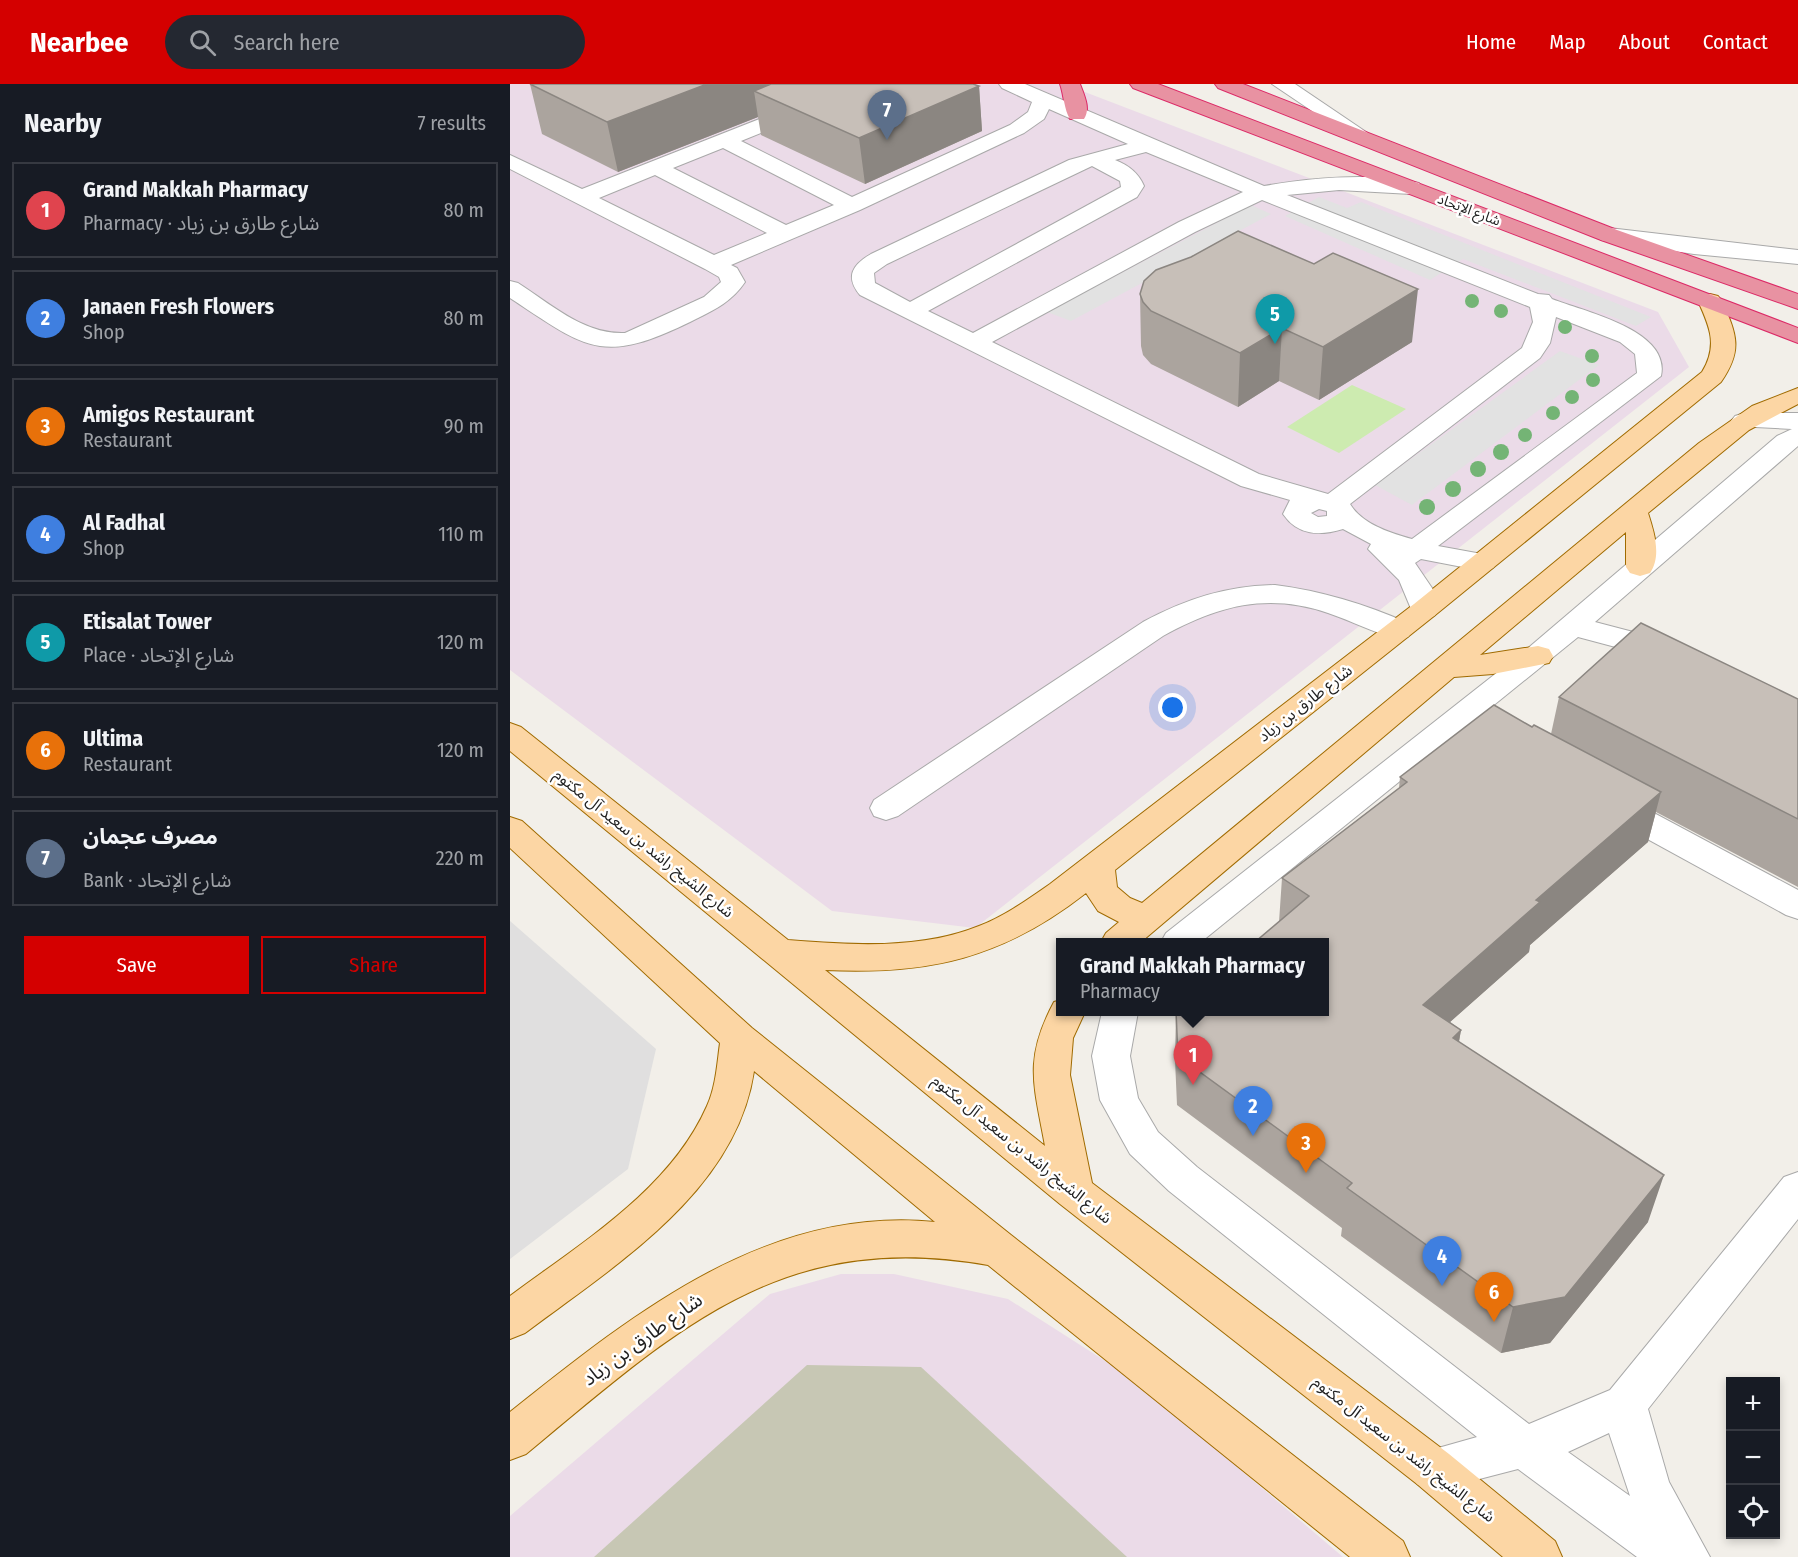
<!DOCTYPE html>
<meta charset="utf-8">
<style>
body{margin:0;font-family:"Fira Sans Condensed","Noto Sans Arabic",sans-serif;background:#242831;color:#f1f3f6}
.controls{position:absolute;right:18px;bottom:18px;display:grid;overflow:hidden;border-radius:0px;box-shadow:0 3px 9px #0003}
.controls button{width:54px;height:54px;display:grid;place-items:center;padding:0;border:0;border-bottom:2px solid #363941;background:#171b24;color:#f1f3f6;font:30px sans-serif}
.you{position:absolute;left:663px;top:624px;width:21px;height:21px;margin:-15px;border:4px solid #fff;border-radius:50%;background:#1a73e8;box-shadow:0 0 0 9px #1a73e833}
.badge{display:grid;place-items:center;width:39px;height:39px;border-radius:50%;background:#d40000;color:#fff;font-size:20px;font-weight:700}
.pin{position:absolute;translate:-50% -50px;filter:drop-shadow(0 2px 3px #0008)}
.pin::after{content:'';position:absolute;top:32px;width:21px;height:18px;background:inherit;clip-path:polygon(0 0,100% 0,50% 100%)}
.popup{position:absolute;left:546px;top:854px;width:273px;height:78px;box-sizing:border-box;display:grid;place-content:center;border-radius:0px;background:#171b24;filter:drop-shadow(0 2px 4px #0005);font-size:20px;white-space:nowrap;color:#9ea1a6}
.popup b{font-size:22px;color:#f1f3f6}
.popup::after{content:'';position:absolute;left:50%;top:100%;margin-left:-12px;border:12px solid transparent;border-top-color:#171b24}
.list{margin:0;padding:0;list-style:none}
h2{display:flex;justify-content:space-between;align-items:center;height:78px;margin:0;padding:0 24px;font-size:26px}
h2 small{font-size:20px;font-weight:400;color:#9ea1a6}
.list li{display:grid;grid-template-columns:39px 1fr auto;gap:18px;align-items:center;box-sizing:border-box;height:96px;margin:0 12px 12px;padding:0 12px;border:2px solid #363941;border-radius:0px}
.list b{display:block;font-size:22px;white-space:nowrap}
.list p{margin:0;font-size:20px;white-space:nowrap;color:#9ea1a6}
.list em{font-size:20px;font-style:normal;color:#9ea1a6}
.actions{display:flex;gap:12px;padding:18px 24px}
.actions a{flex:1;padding:14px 0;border:2px solid #d40000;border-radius:0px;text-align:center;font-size:21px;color:#d40000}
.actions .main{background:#d40000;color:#fff}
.icon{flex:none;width:33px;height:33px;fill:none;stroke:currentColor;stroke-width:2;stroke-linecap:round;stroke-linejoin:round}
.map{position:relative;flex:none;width:1288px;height:1473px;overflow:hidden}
header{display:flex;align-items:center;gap:36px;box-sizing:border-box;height:84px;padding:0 30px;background:#d40000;color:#fff}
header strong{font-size:28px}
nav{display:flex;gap:33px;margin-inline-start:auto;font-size:21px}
.search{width:420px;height:54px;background:#242831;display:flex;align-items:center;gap:15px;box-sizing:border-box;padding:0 21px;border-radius:33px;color:#9ea1a6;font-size:22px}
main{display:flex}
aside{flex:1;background:#171b24}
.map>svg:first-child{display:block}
</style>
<header>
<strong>Nearbee</strong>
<div class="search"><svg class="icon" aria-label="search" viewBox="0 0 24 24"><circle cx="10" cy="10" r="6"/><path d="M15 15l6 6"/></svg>Search here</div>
<nav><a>Home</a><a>Map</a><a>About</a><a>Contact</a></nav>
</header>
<main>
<aside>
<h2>Nearby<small>7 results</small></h2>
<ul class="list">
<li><span class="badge" style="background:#e0444e">1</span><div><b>Grand Makkah Pharmacy</b><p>Pharmacy · شارع طارق بن زياد</p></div><em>80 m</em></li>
<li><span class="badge" style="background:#3f7fe0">2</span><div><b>Janaen Fresh Flowers</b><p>Shop</p></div><em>80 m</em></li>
<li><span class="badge" style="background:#e8710a">3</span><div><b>Amigos Restaurant</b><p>Restaurant</p></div><em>90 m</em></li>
<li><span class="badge" style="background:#3f7fe0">4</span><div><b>Al Fadhal</b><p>Shop</p></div><em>110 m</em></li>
<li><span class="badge" style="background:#0f9aa8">5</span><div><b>Etisalat Tower</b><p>Place · شارع الإتحاد</p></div><em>120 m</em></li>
<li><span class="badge" style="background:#e8710a">6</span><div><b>Ultima</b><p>Restaurant</p></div><em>120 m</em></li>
<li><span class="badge" style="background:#5c6f8a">7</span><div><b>مصرف عجمان</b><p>Bank · شارع الإتحاد</p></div><em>220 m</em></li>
</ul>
<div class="actions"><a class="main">Save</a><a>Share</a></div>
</aside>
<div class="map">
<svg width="1288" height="1473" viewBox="0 0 1288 1473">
<rect width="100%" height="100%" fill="#f2efe9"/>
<path fill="#e0dfdf" d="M0,837L146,965L118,1085L0,1175Z"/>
<path fill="#ebdbe8" d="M0,0H554L1148,228L1179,283L465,844L322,827L0,586Z
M331,1190H384L498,1215L625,1296L833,1473H0V1432L260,1210Z"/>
<path fill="#c7c7b4" d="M297,1281L411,1283L617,1473H84Z"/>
<path fill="#cdebb0" d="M842,301L896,325L829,369L777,343Z"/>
<path fill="#e2e2e2" d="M809,113L837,124L851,118L1141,233L1126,242L953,175L920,196L775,132Z
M741,121L761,130L561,237L537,228Z
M1050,267L1089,281L902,421L865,401Z"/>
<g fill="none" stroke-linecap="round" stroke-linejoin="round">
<defs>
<path id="minor" d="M338,0H365L362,4L231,57L342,113L500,41L518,28L522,18L492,4L489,0H515L754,102C799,94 864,88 909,99L912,104L909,109L901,110L829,106L777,111L1028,210L1039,211L1042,215C1075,228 1161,246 1151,292L928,462L983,472L987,478L983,484L973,487L911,475L905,479L924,507L929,526L924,532L914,535L904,532L889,496L858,465L861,460L833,445C810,452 788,452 773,430L780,416L731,402L350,211C335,193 342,181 361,170L559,76L618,60L539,25L534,35L514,49L350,126L221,181L227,184L235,198C221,219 202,227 180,238C92,281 77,265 0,214V197L8,199C41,220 74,251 115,249L194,213L211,198L209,193L195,185L0,85V71L72,105ZM213,64L324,121L276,141L163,84ZM636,68L733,108L669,138L463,249L418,227L627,113L634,102C628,88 618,81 605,76ZM582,82L610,97L611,103L400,218L365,199L364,189L377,180ZM145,91L257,149L204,171L89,114ZM752,116L1020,223L1023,238L1012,264L818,410L749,390L482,258L685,148ZM1046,233L1110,258L1125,270L1127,289L902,455C880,449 852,440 840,420L1030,274L1040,259ZM809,425L817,427V432L808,433L801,429Z
M762,0H785L862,52L859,56H845Z
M1099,144L1288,166V180L1184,170L1091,156L1088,151L1091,146Z
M1234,329H1288V362L1085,538L1169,560L1173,567L1169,574L1158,577L1068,553L691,858H651L656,849L1017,565L1267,352L1282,345L1225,342L1221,337L1225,332Z
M765,501C812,507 855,520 898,539L903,546L898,553L888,555C864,549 842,537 818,529C757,508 707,522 653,552L388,732L376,736L364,732L360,724L364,716L633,538C676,515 716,502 765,501Z
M1102,710L1114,713L1288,806V835L1276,831L1090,729L1086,721L1090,713Z
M592,928H628L620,972L628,1014L648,1048L687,1083L1019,1340L1100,1306L1274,1093L1288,1088V1135L1138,1325L1159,1398L1200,1473H1127L1008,1385L923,1407L907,1400L901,1385L907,1370L967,1353L659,1107L620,1070L590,1016L582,972ZM1099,1349L1120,1412L1058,1368Z"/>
<path id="major" d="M1200,210L1208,212L1212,217C1227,251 1233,266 1211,298L924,532L605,786L607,803L620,814L632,819L1189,359L1242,322L1288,304V320L1239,346L1138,429C1144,448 1152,472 1140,489L1130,492L1120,489L1116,483V448L970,571L1028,562L1039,565L1043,572L1039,579L983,590L944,593L631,858H591L596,849L609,838L588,827L576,809C493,874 419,891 315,886L535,1062C524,1001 513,976 544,918L551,916V928H575L563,954L560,991L582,1099L939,1370L1045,1457L1052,1473H993L907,1400L550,1120L0,667V639L11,643L278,856C340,861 410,866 469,842C495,832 517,816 540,800L904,520L1192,288C1208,262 1200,243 1188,217L1192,212Z
M0,733L12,737L242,944L501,1151L893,1457L900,1473H840L478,1181C270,1144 165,1247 16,1370L0,1376V1328C123,1230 258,1121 425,1138L244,987C226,1108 104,1182 15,1249L0,1255V1212C71,1159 160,1106 197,1022C206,1002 207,980 210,959L0,764Z"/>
<path id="highway" d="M550,0H570C574,11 581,25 574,35H560C554,26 554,11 550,0Z
M620,0H648L1288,244V259L623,4Z
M705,0H733L1107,146L1288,210V225L1091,156L708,4Z"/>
</defs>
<use href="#minor" stroke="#a9a9a9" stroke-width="2"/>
<use href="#major" stroke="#a06b00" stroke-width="2"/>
<use href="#highway" stroke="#dc2a67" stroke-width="2"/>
<use href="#minor" fill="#fff" fill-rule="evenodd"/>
<use href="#major" fill="#fcd6a4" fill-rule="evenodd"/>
<use href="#highway" fill="#e892a2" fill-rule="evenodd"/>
</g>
<g fill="#74b475">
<circle cx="962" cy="217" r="7"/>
<circle cx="991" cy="227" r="7"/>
<circle cx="1055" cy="243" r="7"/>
<circle cx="1082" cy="272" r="7"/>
<circle cx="1083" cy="296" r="7"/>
<circle cx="1062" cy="313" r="7"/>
<circle cx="1043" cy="329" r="7"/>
<circle cx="1015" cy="351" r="7"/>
<circle cx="991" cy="368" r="8"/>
<circle cx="968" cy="385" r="8"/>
<circle cx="943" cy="405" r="8"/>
<circle cx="917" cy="423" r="8"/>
</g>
<path fill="#aba49e" d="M20,0L469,2L472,47L355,100L251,51L248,33L108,88L32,50Z
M630,210L902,258L809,316L769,297L728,323L641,280L633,271L631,262Z
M1049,613L1288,615V803L1146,728L1138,758L1020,861L1019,868L940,938L951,946L949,958L1138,1138L1040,1259L991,1269L831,1152L832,1144L667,1021L665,976L666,927L769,838L772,794L889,704L890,693L1022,643L1041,650Z"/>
<path fill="#8b8681" d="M197,0H332L244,7L248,33L108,88L97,38Z
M469,2L472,47L355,100L349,54Z
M908,205L902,258L809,316L813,263Z
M772,244L769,297L728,323L730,269Z
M1151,708L1138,758L1020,861L1019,868L904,970L913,921L1026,816Z
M951,946L942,995L943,954Z
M1154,1091L1138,1138L1040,1259L991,1269L1003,1223Z"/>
<path fill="#c7bfb8" stroke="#8b8681" stroke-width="1.5" d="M20,0H197L97,38Z
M261,0H463L469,2L349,54L244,7Z
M728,147L804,180L823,169L908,205L813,263L772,244L730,269L641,227L633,218L630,210L634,197L646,186L681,173Z
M1131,539L1288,615V735L1049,613Z
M984,621L1022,643L1024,641L1151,708L1026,816L1030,818L913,921L951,946L943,954L1154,1091L1055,1213L1003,1223L837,1104L842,1099L668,972L666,927H815V858H745L799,812L772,794L897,698L890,693Z"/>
<g text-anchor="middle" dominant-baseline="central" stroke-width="5" stroke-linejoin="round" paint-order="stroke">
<g font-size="14" fill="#222" stroke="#fff">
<text transform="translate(959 126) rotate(21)">شارع الإتحاد</text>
</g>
<g font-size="16" fill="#222" stroke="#fff">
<text transform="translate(795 619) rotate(-38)">شارع طارق بن زياد</text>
<text transform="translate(134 759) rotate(39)">شارع الشيخ راشد بن سعيد آل مكتوم</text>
<text transform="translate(512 1065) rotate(39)">شارع الشيخ راشد بن سعيد آل مكتوم</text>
<text transform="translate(894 1365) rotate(38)">شارع الشيخ راشد بن سعيد آل مكتوم</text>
</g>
<g font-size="20" fill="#222" stroke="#fff">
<text transform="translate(132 1255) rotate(-36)">شارع طارق بن زياد</text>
</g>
</g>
</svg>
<div class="controls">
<button>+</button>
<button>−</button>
<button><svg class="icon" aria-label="locate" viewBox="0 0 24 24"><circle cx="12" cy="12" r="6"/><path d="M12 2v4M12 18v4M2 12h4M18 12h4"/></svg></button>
</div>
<div class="you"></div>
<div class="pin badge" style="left:683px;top:1001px;background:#e0444e">1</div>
<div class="popup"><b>Grand Makkah Pharmacy</b>Pharmacy</div>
<div class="pin badge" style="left:743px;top:1052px;background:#3f7fe0">2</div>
<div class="pin badge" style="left:796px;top:1089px;background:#e8710a">3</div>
<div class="pin badge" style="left:932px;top:1202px;background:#3f7fe0">4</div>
<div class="pin badge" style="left:765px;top:260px;background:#0f9aa8">5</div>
<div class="pin badge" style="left:984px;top:1238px;background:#e8710a">6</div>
<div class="pin badge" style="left:377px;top:56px;background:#5c6f8a">7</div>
</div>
</main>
